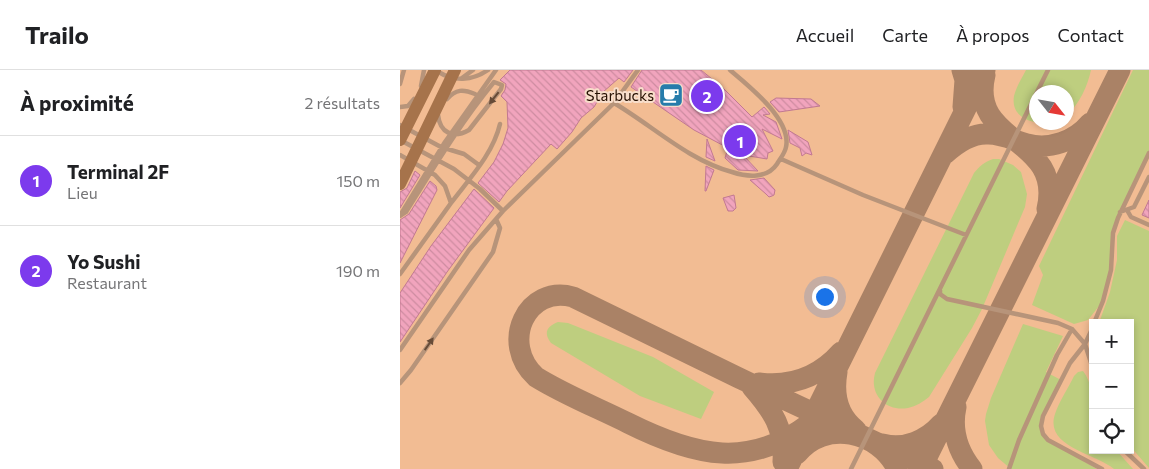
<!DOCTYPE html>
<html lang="fr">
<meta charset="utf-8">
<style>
body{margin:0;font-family:Commissioner,sans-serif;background:#f6f6f6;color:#202124}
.controls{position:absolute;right:15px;bottom:15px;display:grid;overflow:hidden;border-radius:0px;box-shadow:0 2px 8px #0003}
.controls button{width:45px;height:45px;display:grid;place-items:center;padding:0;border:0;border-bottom:1px solid #e0e0e0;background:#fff;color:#202124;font:25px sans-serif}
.compass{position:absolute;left:629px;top:15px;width:45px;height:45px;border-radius:50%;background:#fff;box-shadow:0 2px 8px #0003;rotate:121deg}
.you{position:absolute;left:424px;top:226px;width:18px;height:18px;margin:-12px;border:4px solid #fff;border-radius:50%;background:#1a73e8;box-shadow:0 0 0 8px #1a73e833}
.badge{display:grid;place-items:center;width:32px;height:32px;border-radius:50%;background:#7c3aed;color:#fff;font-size:16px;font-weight:700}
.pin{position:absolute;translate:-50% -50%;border:2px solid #fff;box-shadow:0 1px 5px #0006}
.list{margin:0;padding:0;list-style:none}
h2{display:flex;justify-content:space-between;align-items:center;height:65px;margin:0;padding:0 20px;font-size:21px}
h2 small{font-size:16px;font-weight:400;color:#757577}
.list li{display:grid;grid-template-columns:32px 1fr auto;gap:15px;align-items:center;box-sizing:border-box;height:90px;padding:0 20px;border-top:1px solid #e0e0e0}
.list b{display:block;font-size:19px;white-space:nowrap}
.list p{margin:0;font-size:16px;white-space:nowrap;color:#757577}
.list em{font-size:16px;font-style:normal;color:#757577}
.icon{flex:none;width:28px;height:28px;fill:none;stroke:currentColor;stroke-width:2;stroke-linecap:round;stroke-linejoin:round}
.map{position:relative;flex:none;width:749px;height:399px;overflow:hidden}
header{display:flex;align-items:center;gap:30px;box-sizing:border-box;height:70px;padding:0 25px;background:#fff;border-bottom:1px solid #e0e0e0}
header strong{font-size:24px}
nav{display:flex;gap:28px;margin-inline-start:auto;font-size:18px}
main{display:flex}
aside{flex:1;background:#fff}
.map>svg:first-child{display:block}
</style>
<header>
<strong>Trailo</strong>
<nav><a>Accueil</a><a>Carte</a><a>À propos</a><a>Contact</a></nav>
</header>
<main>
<aside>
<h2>À proximité<small>2 résultats</small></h2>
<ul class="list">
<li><span class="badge">1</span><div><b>Terminal 2F</b><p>Lieu</p></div><em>150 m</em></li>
<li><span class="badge">2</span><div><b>Yo Sushi</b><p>Restaurant</p></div><em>190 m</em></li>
</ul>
</aside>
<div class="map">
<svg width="749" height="399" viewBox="0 0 749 399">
<defs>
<pattern id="building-back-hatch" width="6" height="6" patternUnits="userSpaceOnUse" patternTransform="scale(1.25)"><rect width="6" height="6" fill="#f1a4bd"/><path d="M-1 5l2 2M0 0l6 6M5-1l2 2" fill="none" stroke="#ce8ca1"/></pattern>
</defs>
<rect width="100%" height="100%" fill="#fecba5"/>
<path fill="#f2bc93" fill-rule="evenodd" d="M0,0H749V399H0ZM636,22H666V52H636ZM693,253H730V380H693Z"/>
<path fill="#bece7f" d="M626,0H691C688,15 679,35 667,45L666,22H636V52L654,53C636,55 610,50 614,26C616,17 622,8 626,0Z
M733,0H749V83L713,163L711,200L703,231L688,250L674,254L632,235L643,205L639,196Z
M593,89H599L613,95L621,102L627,124L625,137L582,239L572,258L529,327C523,332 516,336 508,338C486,342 469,325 475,303L574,103C580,96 584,92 593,89Z
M725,150L749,161V398L730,376V253H699L710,222L717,190V166Z
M158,252L168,253L253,287L314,322L301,349L240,326L151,273C143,263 147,256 158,252Z
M623,254L663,266L646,302L661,310L643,346L641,356L648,370L697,399H611L598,388L589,375L585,351L586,344L591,328Z
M683,301C698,320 693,357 693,380H716L733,399H714C695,383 644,377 655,344C659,331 668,319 674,306L678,302Z"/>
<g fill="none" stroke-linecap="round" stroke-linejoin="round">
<path stroke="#aa8266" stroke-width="21" d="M562,0L565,10L563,37
M585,5C568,74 664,67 647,139
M545,84C556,74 570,64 586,64C600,63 613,70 627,74C650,80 675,71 690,53
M437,302C433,325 438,346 456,360
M359,313C392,317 419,307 441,282
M352,317C373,341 385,359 383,392
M556,337C551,360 557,380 572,399
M410,353C350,399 296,387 228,353C198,338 165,325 136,307C99,273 127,214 173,227L339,308L533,399
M483,374C504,380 527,370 541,354
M397,384C425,349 479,361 497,399
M387,399L585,0
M521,399L720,0"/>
</g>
<path fill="url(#building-back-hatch)" stroke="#c27992" d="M110,0H233L224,12L219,8L203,22L194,37L181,48L172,62L157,79L151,74L107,121L99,132L78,113L94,92L103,74L108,58L107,32L101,26L105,20L106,14L100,10Z
M242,0H301L323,18L352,47L364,37L370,44L363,45L376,52L382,69L362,59L373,81L368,83L367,89L343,85L358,101L338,100L325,88L328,78L294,60L231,17Z
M376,28L411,29L420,36L379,42L370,32Z
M388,60L408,72L412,85L406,83L402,86L400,78L390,73Z
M307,69L315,91L306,87Z
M306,96L314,100L306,121H305Z
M15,101L20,105L0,138V122L7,118Z
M364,108L375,120L374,125L372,126L369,127L366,124L350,110Z
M30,111L36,116L37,120L0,193V150L9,144Z
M74,119L94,138L47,202L0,272V223L31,176Z
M334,125L336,138L333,141H328L323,128Z
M749,130V148L742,145Z"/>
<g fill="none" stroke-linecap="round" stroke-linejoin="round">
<path stroke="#b7947a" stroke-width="4.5" d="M37,1C54,12 72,11 88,0
M62,8L73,0
M0,14L4,0
M21,16L24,0
M637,22L648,0
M47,29C56,19 63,19 75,24
M214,33C253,56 288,90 332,102C347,107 367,109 377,94C380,89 385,83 386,77C392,50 349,16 330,0
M0,37L8,36L14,29
M0,55L41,77L64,84L79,95
M2,71L54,99L80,119L103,141
M0,85L35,105L45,116L51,133L0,204
M381,89L463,125L566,165
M51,133C69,109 93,84 100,54
M727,140L731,147L749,155
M720,142L734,137L749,107
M1,144L45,72L96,0
M0,146L6,142C34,97 61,52 94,12L102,15L101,19L69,60C53,69 40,63 38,45
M540,220V224L547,229L658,253L672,259L685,274L670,293L643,346L641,356L643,364L648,370L702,399
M694,253L703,231L711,200L713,163L718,148L749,83
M693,257L685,274L693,299
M0,280L69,180L103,141L214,33L238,0
M0,313L11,300L93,182L100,158L96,149
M724,380L744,399
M451,399L636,24
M609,399L619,370L657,285L672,259"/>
<path stroke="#a6734b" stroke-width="12" d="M0,70L35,0
M0,114L55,0"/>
</g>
<defs><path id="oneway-solid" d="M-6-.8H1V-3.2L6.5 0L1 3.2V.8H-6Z" transform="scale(1.25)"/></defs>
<g fill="#674b37">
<use href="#oneway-solid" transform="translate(94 28) rotate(128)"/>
<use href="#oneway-solid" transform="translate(29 274) rotate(-55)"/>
</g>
<defs>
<symbol id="cafe-square" viewBox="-11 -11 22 22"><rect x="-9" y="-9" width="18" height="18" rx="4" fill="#267cab" stroke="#f8decb"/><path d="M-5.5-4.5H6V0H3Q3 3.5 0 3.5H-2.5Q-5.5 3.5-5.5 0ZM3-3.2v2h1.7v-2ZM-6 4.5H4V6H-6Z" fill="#fff"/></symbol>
</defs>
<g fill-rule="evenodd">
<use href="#cafe-square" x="257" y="11" width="28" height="28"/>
</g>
<g text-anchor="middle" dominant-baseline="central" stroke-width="4" stroke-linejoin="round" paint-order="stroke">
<g font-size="15" fill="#250f00" stroke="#f8decb" text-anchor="end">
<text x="254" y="25">Starbucks</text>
</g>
</g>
</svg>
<div class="controls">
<button>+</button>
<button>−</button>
<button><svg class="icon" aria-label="locate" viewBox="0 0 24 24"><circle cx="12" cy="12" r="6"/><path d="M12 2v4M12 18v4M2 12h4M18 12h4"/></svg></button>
</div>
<svg class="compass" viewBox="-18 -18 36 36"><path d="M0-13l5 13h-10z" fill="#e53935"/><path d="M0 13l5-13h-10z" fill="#757577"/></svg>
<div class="you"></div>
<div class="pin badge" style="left:340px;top:71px">1</div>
<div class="pin badge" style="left:307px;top:26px">2</div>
</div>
</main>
